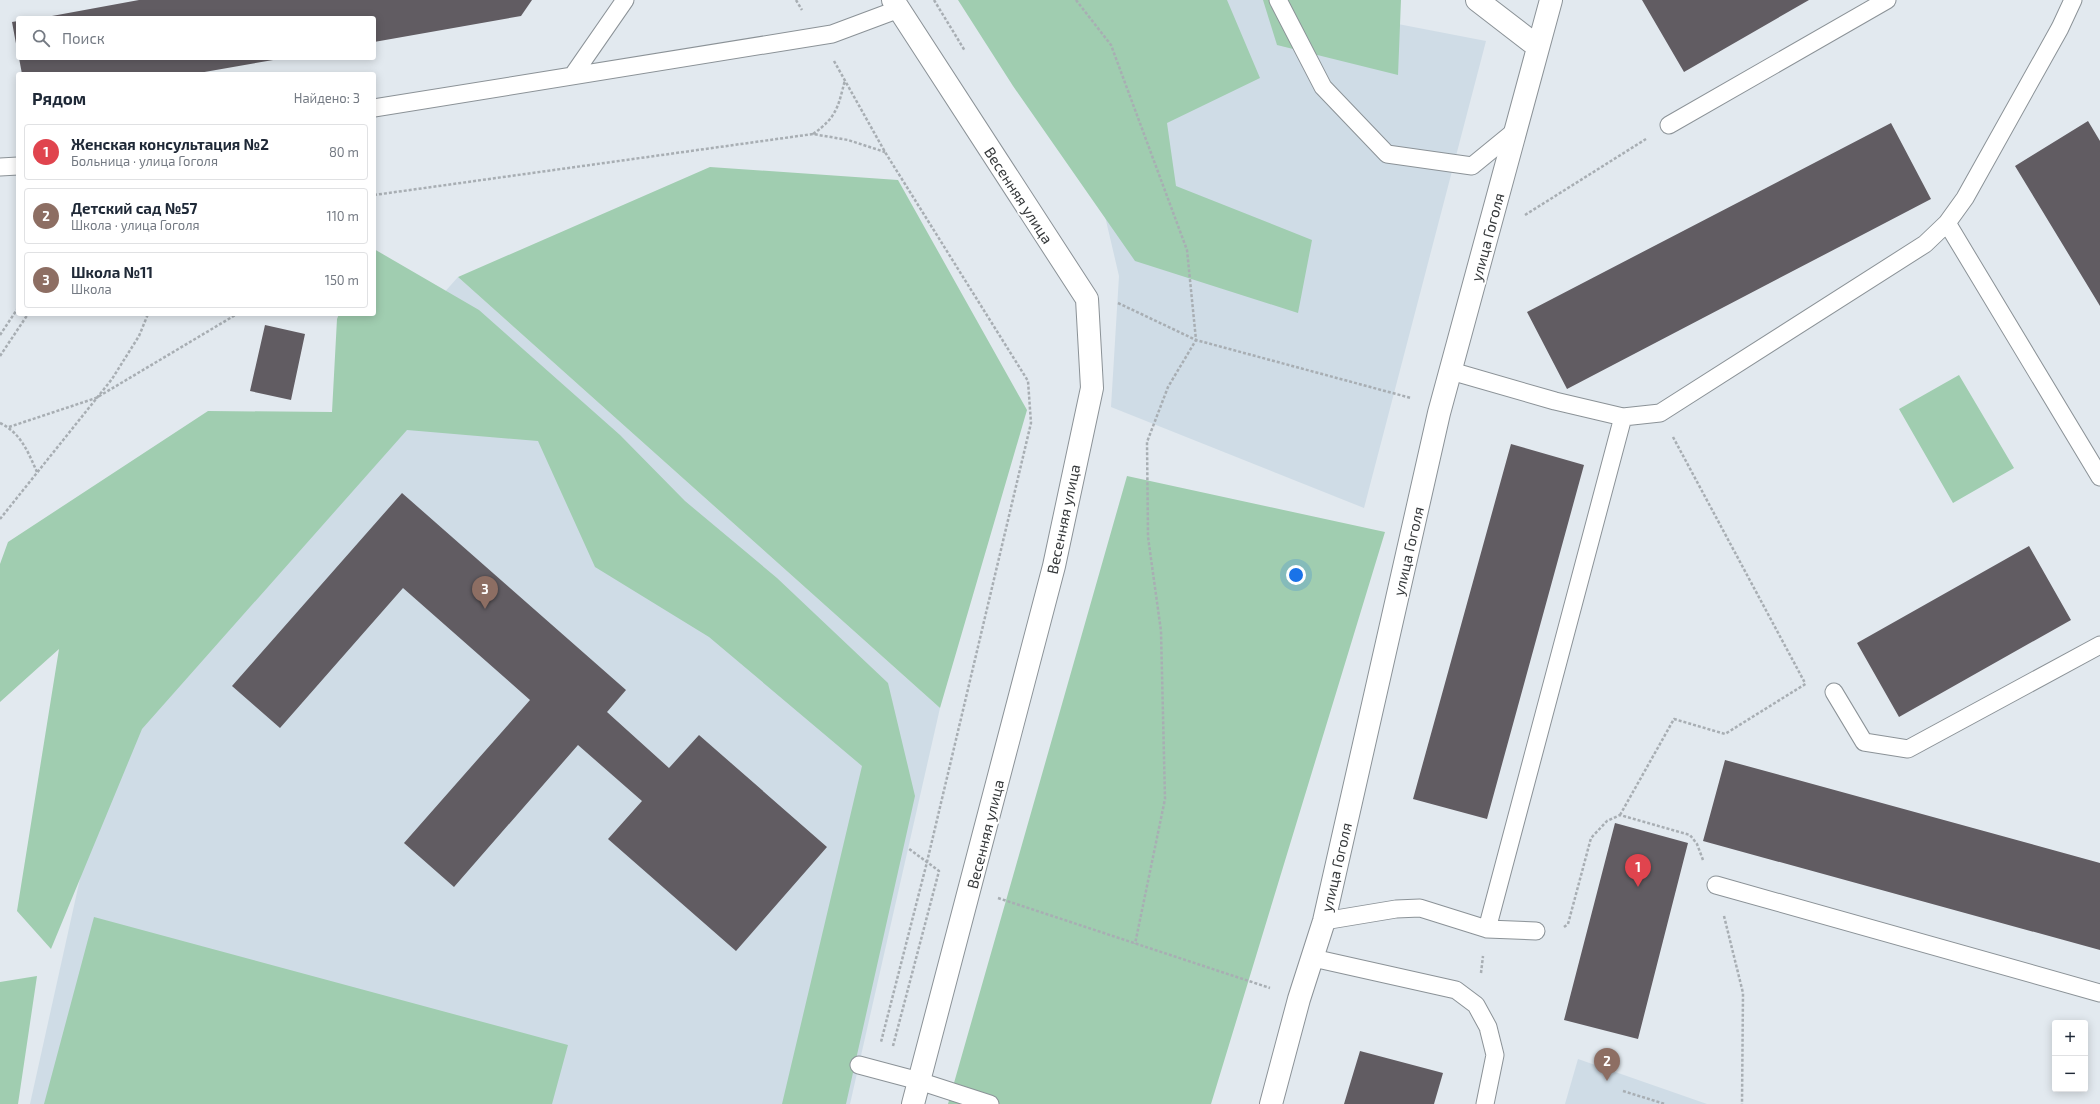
<!DOCTYPE html>
<html lang="ru">
<meta charset="utf-8">
<style>
body{margin:0;font-family:"Exo 2",sans-serif;background:#f6f6f7;color:#1f2937}
.controls{position:absolute;right:12px;bottom:12px;display:grid;overflow:hidden;border-radius:4px;box-shadow:0 2px 10px #0003}
.controls button{width:36px;height:36px;display:grid;place-items:center;padding:0;border:0;border-bottom:1px solid #e0e1e3;background:#fff;color:#1f2937;font:20px sans-serif}
.you{position:absolute;left:1296px;top:575px;width:14px;height:14px;margin:-10px;border:3px solid #fff;border-radius:50%;background:#1a73e8;box-shadow:0 0 0 6px #1a73e833}
.badge{display:grid;place-items:center;width:26px;height:26px;border-radius:50%;background:#b45309;color:#fff;font-size:13px;font-weight:700}
.pin{position:absolute;translate:-50% -33px;filter:drop-shadow(0 1px 2px #0008)}
.pin::after{content:'';position:absolute;top:21px;width:14px;height:12px;background:inherit;clip-path:polygon(0 0,100% 0,50% 100%)}
.list{margin:0;padding:0;list-style:none}
h2{display:flex;justify-content:space-between;align-items:center;height:52px;margin:0;padding:0 16px;font-size:17px}
h2 small{font-size:13px;font-weight:400;color:#747a83}
.list li{display:grid;grid-template-columns:26px 1fr auto;gap:12px;align-items:center;box-sizing:border-box;height:56px;margin:0 8px 8px;padding:0 8px;border:1px solid #e0e1e3;border-radius:4px}
.list b{display:block;font-size:15px;white-space:nowrap}
.list p{margin:0;font-size:13px;white-space:nowrap;color:#747a83}
.list em{font-size:13px;font-style:normal;color:#747a83}
.icon{flex:none;width:22px;height:22px;fill:none;stroke:currentColor;stroke-width:2;stroke-linecap:round;stroke-linejoin:round}
.map{position:relative;flex:none;width:2100px;height:1104px;overflow:hidden}
.search{position:absolute;background:#fff;box-shadow:0 2px 10px #0003;left:16px;top:16px;width:360px;height:44px;display:flex;align-items:center;gap:10px;box-sizing:border-box;padding:0 14px;border-radius:4px;color:#747a83;font-size:15px}
.panel{position:absolute;background:#fff;box-shadow:0 2px 10px #0003;left:16px;top:72px;width:360px;height:244px;border-radius:4px}
.map>svg:first-child{display:block}
</style>
<div class="map">
<svg width="2100" height="1104" viewBox="0 0 2100 1104">
<rect width="100%" height="100%" fill="#e2e9ef"/>
<path fill="#cfdce6" d="M1079,0H1313L1315,8L1486,41L1364,508L1111,407L1119,276L1072,75Z
M458,277L940,708L850,1104H30L162,509L283,474Z
M1578,1059L1707,1104H1565Z"/>
<path fill="#a0cdb0" d="M958,0H1227L1260,78L1167,123L1176,186L1312,240L1298,313L1135,261L1013,86Z
M1263,0H1401L1398,75L1277,45Z
M710,167L898,180L1027,410L940,708L458,277Z
M374,249L479,310L620,435L685,501L777,578L888,683L915,796L846,1104H782L862,766L709,637L595,567L538,441L407,430L142,729L51,949L17,911L59,649L0,702V564L8,542L208,411L332,412L337,319L339,314H374Z
M1959,375L2014,468L1953,503L1899,409Z
M1127,476L1385,532L1211,1104H948Z
M94,917L568,1045L552,1104H44Z
M37,976L18,1104H0V982Z"/>
<path fill="#615c62" d="M139,0H532L521,16L374,42V18H41Z
M1642,0H1809L1684,72Z
M18,21V49H17L12,22Z
M19,58H279V59L193,74H22Z
M2088,121L2100,141V306L2015,166Z
M1891,123L1931,199L1567,389L1527,312Z
M265,325L305,334L291,400L250,391Z
M1511,444L1584,465L1487,819L1413,799Z
M402,493L626,690L607,712L669,768L699,735L827,847L736,951L608,839L642,801L578,745L454,887L404,843L530,700L403,588L280,728L232,686Z
M2029,546L2071,620L1899,717L1857,643Z
M1725,760L2100,863V950L1703,841Z
M1615,823L1688,843L1638,1039L1564,1020Z
M1360,1051L1443,1073L1434,1104H1344Z"/>
<g fill="none" stroke-linecap="round" stroke-linejoin="round">
<defs>
<path id="lane" d="M1278,0L1323,87L1387,154L1472,166L1516,130
M573,75L625,0
M374,108L832,34L899,9
M1669,125L1887,0
M0,167L18,166
M1947,223L2100,477
M1451,371L1555,401L1623,417L1660,413L1925,244L1947,223L1965,198L2060,28L2073,0
M1834,692L1864,742L1908,749L2100,645
M1716,885L2100,993
M1324,921L1396,909L1420,908L1487,929L1536,931
M1487,929L1623,417
M1313,958L1456,990L1476,1005L1488,1027L1495,1055L1485,1104
M859,1065L919,1081L990,1104"/>
<path id="street" d="M893,0L1087,299L1092,388L1054,566L913,1104
M1477,0L1538,47
M1271,1104L1299,999L1324,921L1439,413L1551,0"/>
</defs>
<use href="#lane" stroke="#8b9297" stroke-width="19"/>
<use href="#street" stroke="#8b9297" stroke-width="24"/>
<path stroke="#a8aeb3" stroke-width="2.5" stroke-dasharray="3 2" stroke-linecap="butt" d="M796,0L802,10
M934,0L965,51
M1076,0L1111,45L1187,250L1196,340L1168,387L1147,442L1148,537L1161,631L1165,799L1135,944
M834,61L885,152L1028,381L1031,423L927,862L881,1042
M813,134C837,117 838,107 845,80
M374,195L813,134L848,140L885,152
M1525,215L1646,139
M1118,303L1196,340L1411,398
M0,335L18,308
M0,356L28,314
M0,423C21,433 28,452 37,472
M9,427L96,398L237,314
M1673,437L1805,683
M0,519L112,379L139,336L148,314
M1620,815L1674,719L1725,734L1807,683
M998,898L1270,988
M1724,916L1743,993L1742,1104
M1564,927L1568,924L1591,838L1607,821L1620,815L1690,835L1697,844L1703,860
M1481,973L1483,956
M893,1046L939,871L908,848
M1623,1091L1665,1104"/>
<use href="#lane" stroke="#fff" stroke-width="17"/>
<use href="#street" stroke="#fff" stroke-width="22"/>
</g>
<g text-anchor="middle" dominant-baseline="central" stroke-width="4" stroke-linejoin="round" paint-order="stroke">
<g font-size="15" fill="#36393b" stroke="#fff">
<text transform="translate(1019 195) rotate(57)">Весенняя улица</text>
<text transform="translate(1487 237) rotate(-75)">улица Гоголя</text>
<text transform="translate(1063 519) rotate(-78)">Весенняя улица</text>
<text transform="translate(1408 551) rotate(-77)">улица Гоголя</text>
<text transform="translate(985 834) rotate(-76)">Весенняя улица</text>
<text transform="translate(1336 867) rotate(-77)">улица Гоголя</text>
</g>
</g>
</svg>
<div class="controls">
<button>+</button>
<button>−</button>
</div>
<div class="you"></div>
<div class="pin badge" style="left:1638px;top:887px;background:#e0444e">1</div>
<div class="pin badge" style="left:1607px;top:1081px;background:#8d6e63">2</div>
<div class="pin badge" style="left:485px;top:609px;background:#8d6e63">3</div>
<div class="search"><svg class="icon" aria-label="search" viewBox="0 0 24 24"><circle cx="10" cy="10" r="6"/><path d="M15 15l6 6"/></svg>Поиск</div>
<section class="panel">
<h2>Рядом<small>Найдено: 3</small></h2>
<ul class="list">
<li><span class="badge" style="background:#e0444e">1</span><div><b>Женская консультация №2</b><p>Больница · улица Гоголя</p></div><em>80 m</em></li>
<li><span class="badge" style="background:#8d6e63">2</span><div><b>Детский сад №57</b><p>Школа · улица Гоголя</p></div><em>110 m</em></li>
<li><span class="badge" style="background:#8d6e63">3</span><div><b>Школа №11</b><p>Школа</p></div><em>150 m</em></li>
</ul>
</section>
</div>
